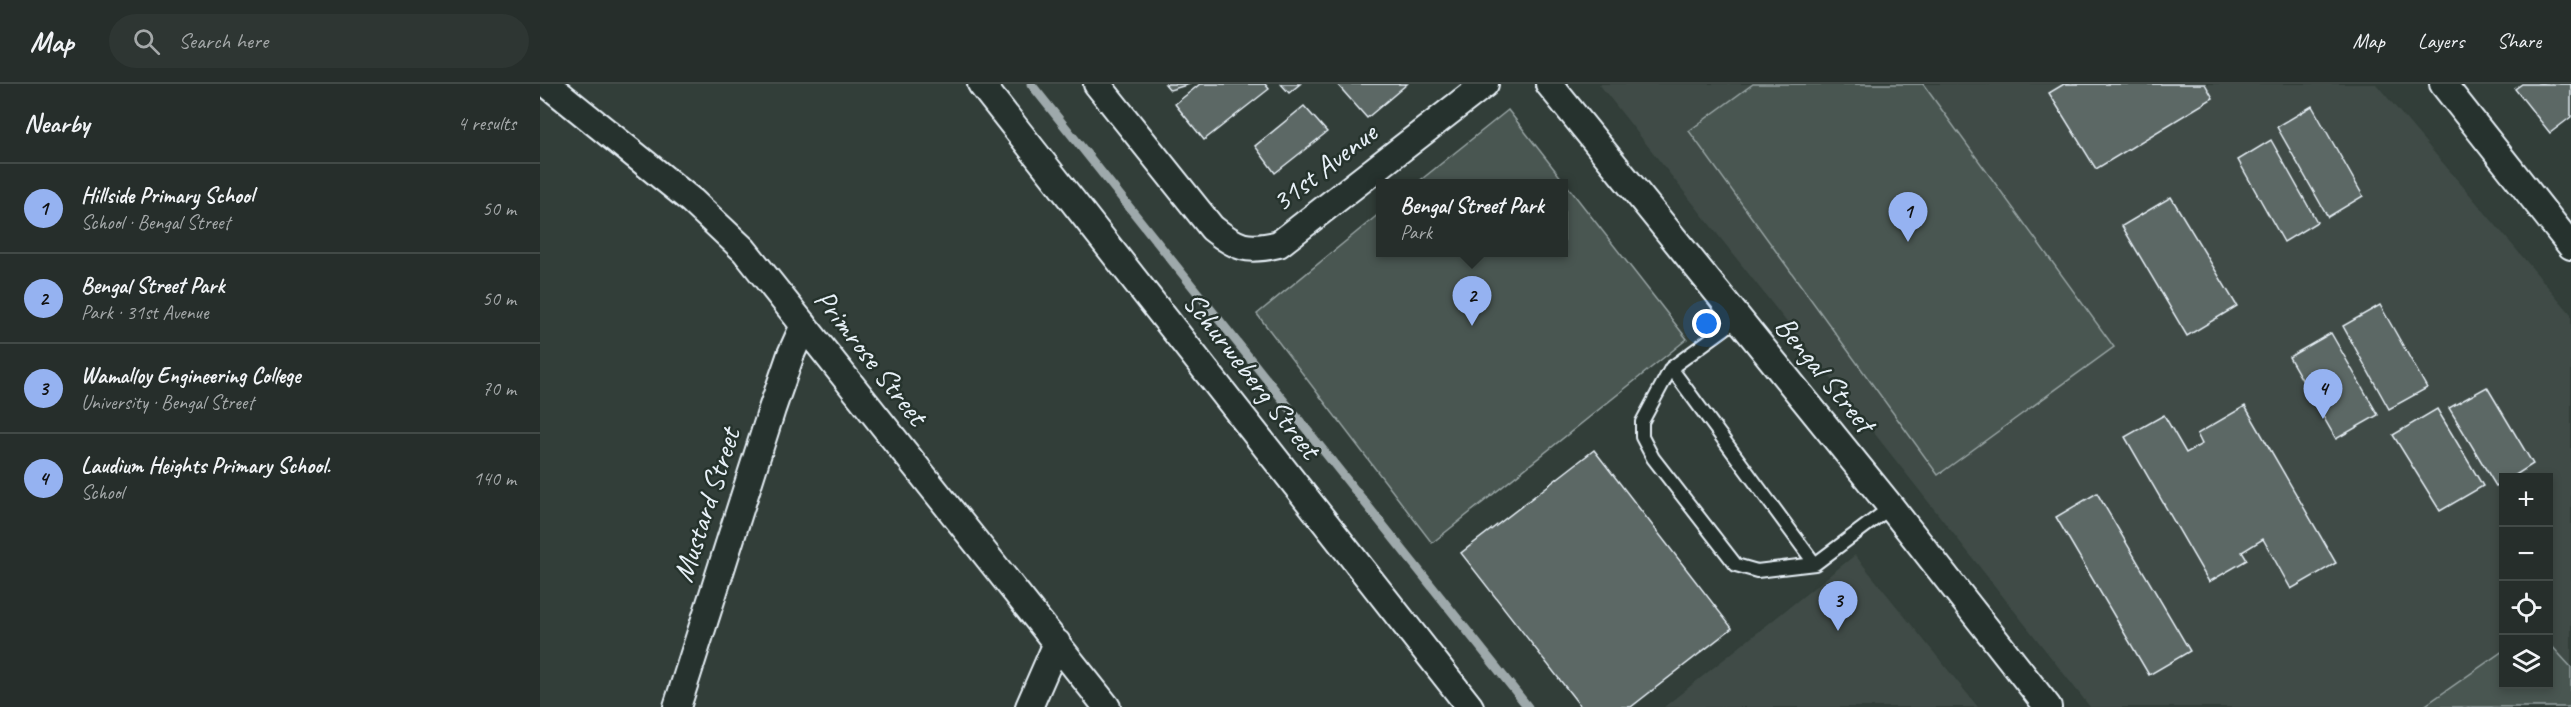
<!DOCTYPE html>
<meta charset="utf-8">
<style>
body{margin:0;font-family:Caveat,sans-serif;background:#2e3633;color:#f1f3f6}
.controls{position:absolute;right:18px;bottom:18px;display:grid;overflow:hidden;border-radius:0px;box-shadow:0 3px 9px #0003}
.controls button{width:54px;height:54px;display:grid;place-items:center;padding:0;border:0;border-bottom:2px solid #424a47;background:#262e2b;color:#f1f3f6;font:30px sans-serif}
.you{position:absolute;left:1167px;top:240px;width:21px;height:21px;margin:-15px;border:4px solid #fff;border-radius:50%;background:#1a73e8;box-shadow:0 0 0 9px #1a73e833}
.badge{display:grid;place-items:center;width:39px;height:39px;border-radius:50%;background:#95b2f1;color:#111;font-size:20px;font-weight:700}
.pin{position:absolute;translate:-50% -50px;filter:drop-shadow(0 2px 3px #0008)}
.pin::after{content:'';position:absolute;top:32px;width:21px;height:18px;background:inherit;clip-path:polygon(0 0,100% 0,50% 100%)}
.popup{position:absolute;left:836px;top:95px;width:192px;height:78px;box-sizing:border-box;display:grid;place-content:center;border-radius:0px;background:#262e2b;filter:drop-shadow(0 2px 4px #0005);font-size:20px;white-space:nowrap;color:#a4a8a9}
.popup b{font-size:22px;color:#f1f3f6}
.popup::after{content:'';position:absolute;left:50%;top:100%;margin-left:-12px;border:12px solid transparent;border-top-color:#262e2b}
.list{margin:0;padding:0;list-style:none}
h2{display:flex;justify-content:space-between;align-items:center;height:78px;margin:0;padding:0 24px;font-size:26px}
h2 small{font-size:20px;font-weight:400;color:#a4a8a9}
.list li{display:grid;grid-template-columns:39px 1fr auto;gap:18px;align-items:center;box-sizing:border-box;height:90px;padding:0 24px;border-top:2px solid #424a47}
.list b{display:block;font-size:22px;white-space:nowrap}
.list p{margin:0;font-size:20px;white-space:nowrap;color:#a4a8a9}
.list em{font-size:20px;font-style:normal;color:#a4a8a9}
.icon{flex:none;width:33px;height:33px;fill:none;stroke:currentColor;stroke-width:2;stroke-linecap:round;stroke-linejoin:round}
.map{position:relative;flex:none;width:2031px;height:623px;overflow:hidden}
header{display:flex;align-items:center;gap:36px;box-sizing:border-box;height:84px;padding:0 30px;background:#262e2b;border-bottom:2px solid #424a47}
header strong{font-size:28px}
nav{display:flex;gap:33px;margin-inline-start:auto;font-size:21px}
.search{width:420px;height:54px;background:#2e3633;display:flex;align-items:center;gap:15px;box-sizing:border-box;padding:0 21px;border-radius:33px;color:#a4a8a9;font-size:22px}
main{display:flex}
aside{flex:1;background:#262e2b}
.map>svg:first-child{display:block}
</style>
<header>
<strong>Map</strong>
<div class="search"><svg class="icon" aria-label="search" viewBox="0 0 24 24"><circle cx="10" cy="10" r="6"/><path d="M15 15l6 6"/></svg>Search here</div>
<nav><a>Map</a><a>Layers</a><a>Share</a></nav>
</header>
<main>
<aside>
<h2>Nearby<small>4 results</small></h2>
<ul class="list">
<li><span class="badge">1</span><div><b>Hillside Primary School</b><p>School · Bengal Street</p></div><em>50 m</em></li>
<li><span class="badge">2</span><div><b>Bengal Street Park</b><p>Park · 31st Avenue</p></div><em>50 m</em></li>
<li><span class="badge">3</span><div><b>Wamalloy Engineering College</b><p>University · Bengal Street</p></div><em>70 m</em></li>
<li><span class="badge">4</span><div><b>Laudium Heights Primary School.</b><p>School</p></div><em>140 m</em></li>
</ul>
</aside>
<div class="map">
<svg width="2031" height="623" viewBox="0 0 2031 623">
<rect width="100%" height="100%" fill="#323e39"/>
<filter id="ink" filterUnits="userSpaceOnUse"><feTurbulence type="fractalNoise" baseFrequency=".0167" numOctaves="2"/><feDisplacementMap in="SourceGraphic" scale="12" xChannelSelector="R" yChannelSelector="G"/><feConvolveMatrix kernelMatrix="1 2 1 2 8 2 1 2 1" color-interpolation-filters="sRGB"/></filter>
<g filter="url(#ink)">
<path fill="#3f4b46" d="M1059,0H1836L2031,230V583L2009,559L2008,394H1964L1963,567L1883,623H1550Z
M1315,471L1438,623H1124Z"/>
<path fill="#495651" stroke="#98a4a4" stroke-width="1.5" d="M1213,0H1383L1574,263L1398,391L1149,47Z
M968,26L1147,255L892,459L717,230L840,129V168H1024V100L877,99Z
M2009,559L2031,583V623H1883L1963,567L1964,600H2008Z"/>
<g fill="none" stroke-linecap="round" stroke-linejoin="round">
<path stroke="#9ea9ab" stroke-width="9" d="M491,0L988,623"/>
</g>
<path fill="#5c6865" stroke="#e8f1f8" stroke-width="1.5" d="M625,0H650L630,6Z
M660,0H725L729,5L664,56L635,20Z
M741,0H760L749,9Z
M797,0H867L827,34Z
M1524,0H1665L1673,14L1556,85L1509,9Z
M1982,0H2031V33L2010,49L1975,5Z
M764,22L787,48L735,89L715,62Z
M1772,22L1823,112L1788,133L1737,43Z
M1731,56L1777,138L1744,158L1698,76Z
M1631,113L1697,222L1647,252L1582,142Z
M1840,221L1887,304L1849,325L1803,242Z
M1791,249L1838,331L1796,355L1749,273Z
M1947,303L1993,380L1971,394H1964V398L1956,402L1909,324Z
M1705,322L1796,479L1751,505L1723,455L1702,468L1707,476L1669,498L1585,353L1624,331L1646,369L1662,360L1657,350Z
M1897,325L1943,402L1900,427L1853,351Z
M1054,366L1192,544L1091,623H1041L921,469Z
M1557,409L1650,567L1609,591L1516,433Z"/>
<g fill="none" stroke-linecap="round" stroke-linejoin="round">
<defs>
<path id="service" d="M1198,235L1131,284L1102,338V353L1113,374L1196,481L1217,487L1275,480L1351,423
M1131,284L1275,480"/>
<path id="minor" d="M7,0L152,117L204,166L567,623
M441,0L930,623
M557,0L672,144C697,164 707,168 739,160L945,0
M1009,0L1351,423L1508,623
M1903,0L2031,162
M137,623L232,325L251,270L264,241
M489,623L517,559"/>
</defs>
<use href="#service" stroke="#e8f1f8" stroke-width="16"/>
<use href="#minor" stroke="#e8f1f8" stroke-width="30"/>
<use href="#service" stroke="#26332d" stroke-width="12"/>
<use href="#minor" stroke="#26332d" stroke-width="26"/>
</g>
</g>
<g text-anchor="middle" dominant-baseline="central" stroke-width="5" stroke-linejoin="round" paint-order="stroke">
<g font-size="30" fill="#e8f1f8" stroke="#26332d">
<text transform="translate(784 83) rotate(-38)">31st Avenue</text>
<text transform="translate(331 273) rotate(52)">Primrose Street</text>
<text transform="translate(1285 290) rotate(51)">Bengal Street</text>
<text transform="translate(712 291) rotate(52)">Schurweberg Street</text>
<text transform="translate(166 421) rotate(-72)">Mustard Street</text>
</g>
</g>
</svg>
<div class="controls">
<button>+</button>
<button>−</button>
<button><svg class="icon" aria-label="locate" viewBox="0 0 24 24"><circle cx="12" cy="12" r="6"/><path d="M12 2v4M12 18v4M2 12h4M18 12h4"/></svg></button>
<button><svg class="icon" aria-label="layers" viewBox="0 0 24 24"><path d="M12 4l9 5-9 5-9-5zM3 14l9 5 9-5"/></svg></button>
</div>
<div class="you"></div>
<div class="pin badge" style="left:1368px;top:158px">1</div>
<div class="pin badge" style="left:932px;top:242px">2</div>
<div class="popup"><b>Bengal Street Park</b>Park</div>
<div class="pin badge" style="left:1298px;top:547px">3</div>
<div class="pin badge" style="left:1783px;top:335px">4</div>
</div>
</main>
